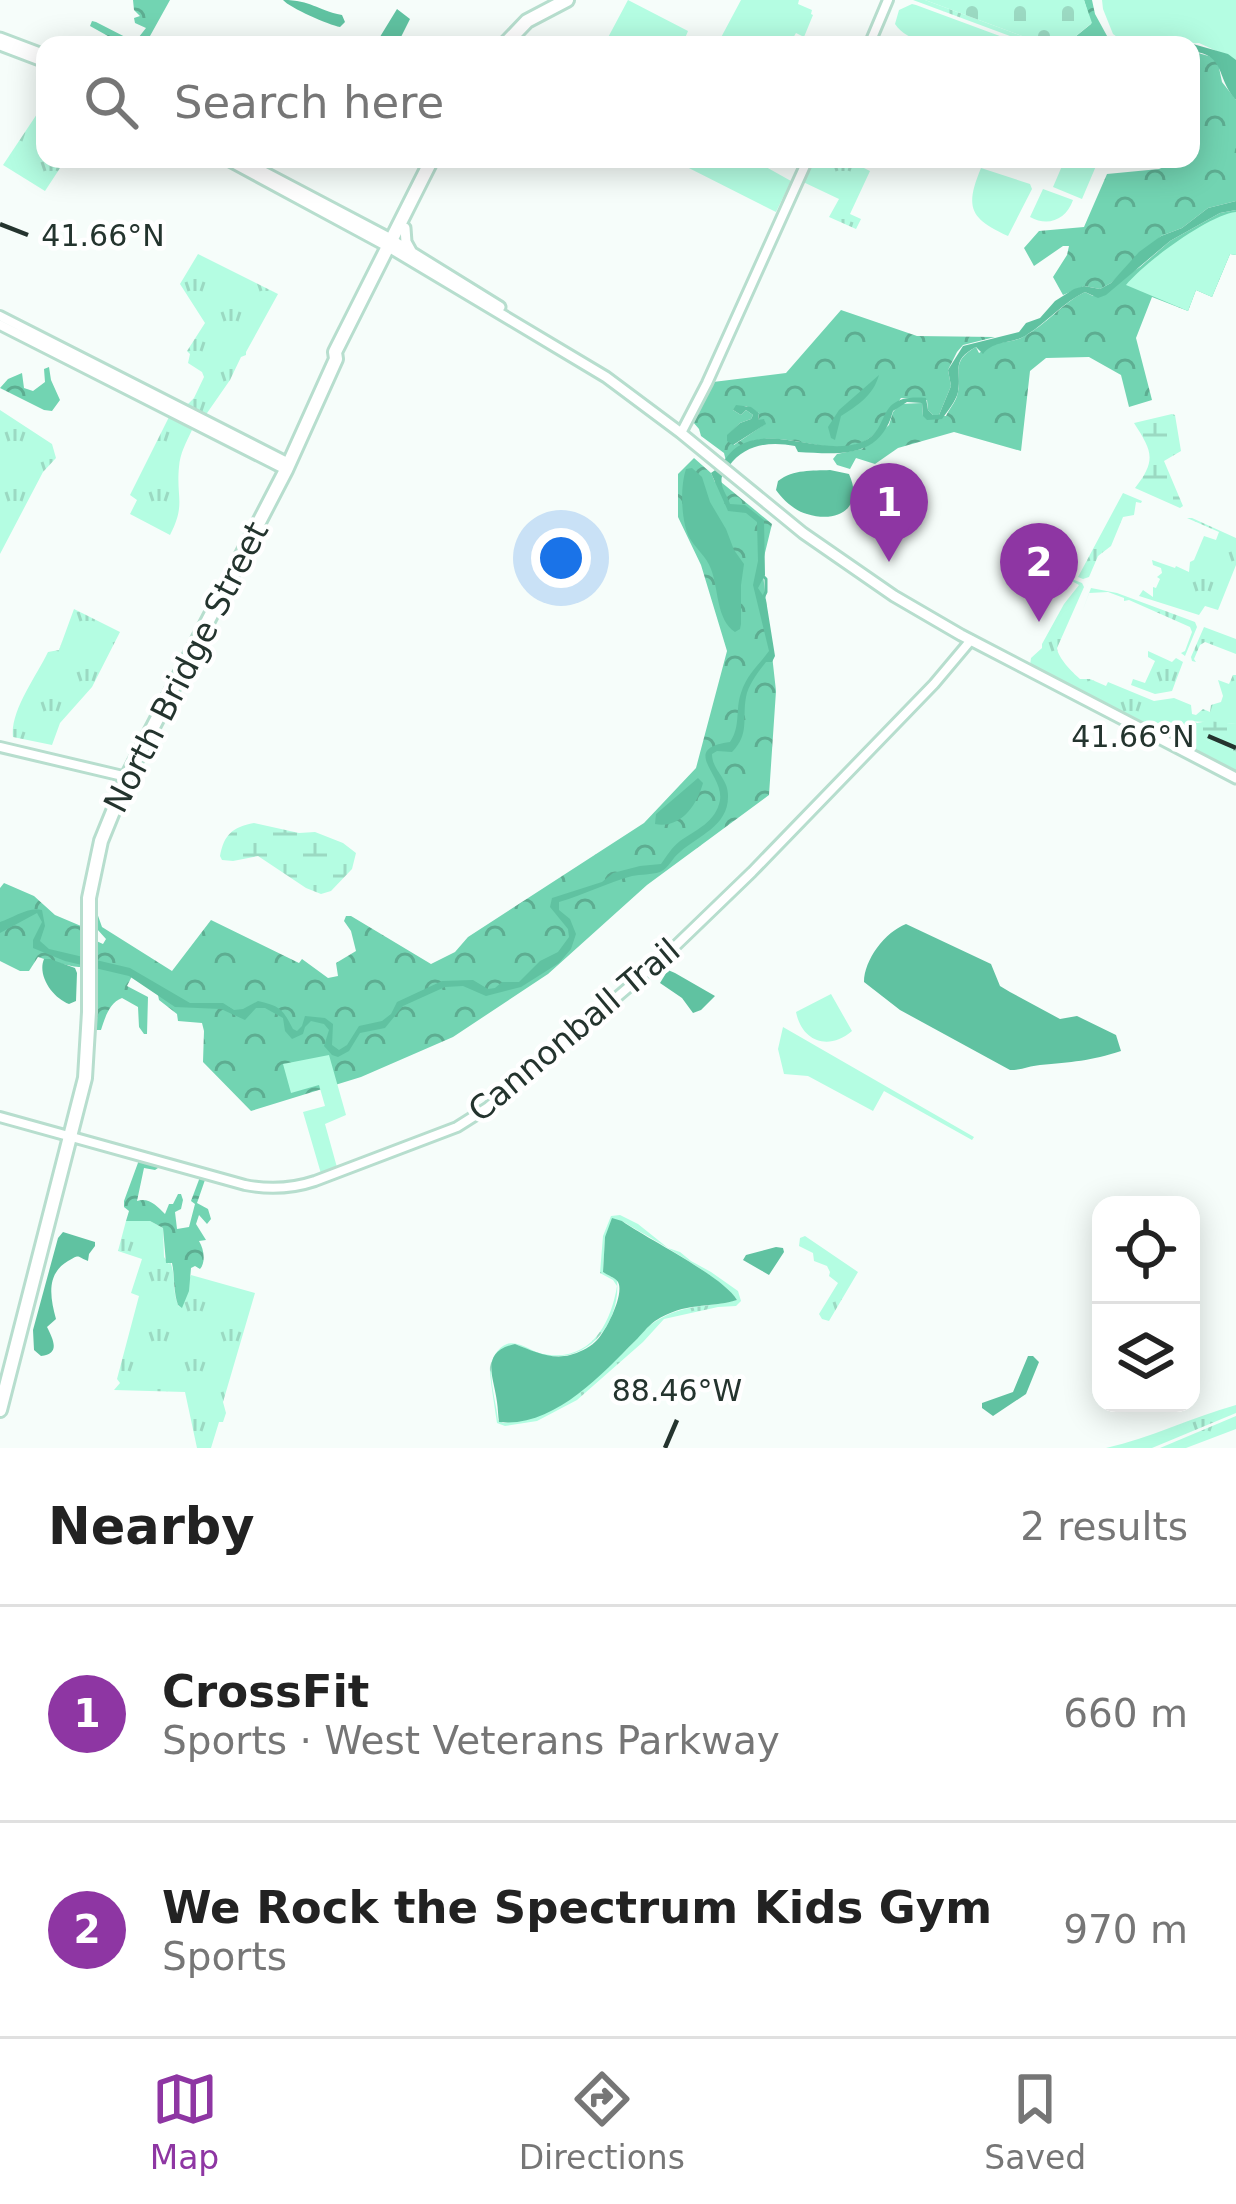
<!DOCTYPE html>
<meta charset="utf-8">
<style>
body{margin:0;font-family:"DejaVu Sans",sans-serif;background:#f6f6f6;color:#222}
.controls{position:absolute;right:36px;bottom:36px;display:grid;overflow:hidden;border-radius:24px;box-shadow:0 6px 30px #0003}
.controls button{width:108px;height:108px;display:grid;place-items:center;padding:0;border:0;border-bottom:3px solid #e0e0e0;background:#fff;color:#222;font:60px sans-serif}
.you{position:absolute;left:561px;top:558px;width:42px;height:42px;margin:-30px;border:9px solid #fff;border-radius:50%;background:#1a73e8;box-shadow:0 0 0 18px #1a73e833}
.badge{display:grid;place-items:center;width:78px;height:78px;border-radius:50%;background:#8e36a3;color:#fff;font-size:39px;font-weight:700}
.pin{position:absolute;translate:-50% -99px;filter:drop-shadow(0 3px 6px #0008)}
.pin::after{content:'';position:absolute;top:63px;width:42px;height:36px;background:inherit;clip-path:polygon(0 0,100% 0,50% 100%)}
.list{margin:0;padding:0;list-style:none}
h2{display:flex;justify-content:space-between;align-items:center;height:156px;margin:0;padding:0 48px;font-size:51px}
h2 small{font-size:39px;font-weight:400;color:#767676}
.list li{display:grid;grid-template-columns:78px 1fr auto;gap:36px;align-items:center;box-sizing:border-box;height:216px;padding:0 48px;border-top:3px solid #e0e0e0}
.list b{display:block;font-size:45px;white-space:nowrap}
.list p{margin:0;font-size:39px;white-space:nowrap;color:#767676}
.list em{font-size:39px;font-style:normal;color:#767676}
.icon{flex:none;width:66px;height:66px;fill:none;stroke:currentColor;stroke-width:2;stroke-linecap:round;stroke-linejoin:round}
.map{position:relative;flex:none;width:1236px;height:1448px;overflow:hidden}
.search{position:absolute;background:#fff;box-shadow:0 6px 30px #0003;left:36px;right:36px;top:36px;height:132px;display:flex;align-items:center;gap:30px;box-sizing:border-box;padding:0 42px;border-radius:24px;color:#767676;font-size:45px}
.sheet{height:588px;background:#fff}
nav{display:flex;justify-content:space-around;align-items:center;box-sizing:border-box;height:168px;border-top:3px solid #e0e0e0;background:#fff;font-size:33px;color:#767676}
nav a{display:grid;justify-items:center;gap:6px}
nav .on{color:#8e36a3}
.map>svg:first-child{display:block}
</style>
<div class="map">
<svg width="1236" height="1448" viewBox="0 0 1236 1448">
<defs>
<pattern id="grass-tufts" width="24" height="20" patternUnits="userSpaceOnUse" patternTransform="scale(3)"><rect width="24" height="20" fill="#b4fde2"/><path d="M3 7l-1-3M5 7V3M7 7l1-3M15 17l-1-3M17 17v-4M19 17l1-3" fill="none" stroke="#9bd9c2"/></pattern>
<pattern id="forest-crowns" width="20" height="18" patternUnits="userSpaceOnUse" patternTransform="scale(3)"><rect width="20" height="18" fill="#72d4b2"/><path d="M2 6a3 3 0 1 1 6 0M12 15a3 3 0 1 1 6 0" fill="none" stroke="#5dad91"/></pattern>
<pattern id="wetland-marsh" width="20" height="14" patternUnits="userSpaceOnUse" patternTransform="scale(3)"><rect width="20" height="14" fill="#b4fde2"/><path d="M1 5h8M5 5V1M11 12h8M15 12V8" fill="none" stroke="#9bd9c2"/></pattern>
<pattern id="cemetery-stones" width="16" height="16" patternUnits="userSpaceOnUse" patternTransform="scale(3)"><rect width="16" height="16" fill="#b4fde2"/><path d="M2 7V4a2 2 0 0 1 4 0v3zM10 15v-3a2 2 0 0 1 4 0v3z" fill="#9bd9c2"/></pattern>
</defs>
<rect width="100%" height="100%" fill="#f6fdfa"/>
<path fill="url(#grass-tufts)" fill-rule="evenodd" d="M913,0H925L1046,45H1034Z
M45,102V159H66L45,191L3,165Z
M813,159H846L870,171L850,214L861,219L856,229L829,217L839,199L801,181Z
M198,254L278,294L246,352V355L241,357L230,380L205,416L187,405L194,398L204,377L202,372L188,363L190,354L187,351L205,323L180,284Z
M0,410L52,444L56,458L43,472L0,554Z
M169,417L192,430C186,443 180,453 179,467C176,498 186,504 170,535L130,514L137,500L130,495Z
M1123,493L1142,501L1141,503L1136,502L1134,515L1123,517L1111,546L1098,556L1089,577L1083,579L1078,577Z
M1187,518H1192L1236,538V565L1218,610L1205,606L1199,615L1139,596L1143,590L1153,597V587L1156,588L1160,579L1157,577L1162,573L1161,568L1153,565L1152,560L1175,568L1176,566L1189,572L1190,562L1194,560L1204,536L1216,540L1219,532Z
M1059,574L1082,583L1084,587L1057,648C1058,658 1072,672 1080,679H1090L1106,686L1108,682L1154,701L1174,698L1191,705L1192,714L1196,715L1203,709L1210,712L1211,705L1221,702L1223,696L1218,680L1229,684L1233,675H1236V724L1189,721L1180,723L1209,741L1236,752V771L1030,665L1031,658L1042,648V644L1064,604L1079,585Z
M1091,588L1117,593L1195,622L1197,627L1185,656L1181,653L1185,651L1192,632L1190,627L1129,600L1124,601V598L1108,592L1089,593L1082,612Z
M74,609L120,632L92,687L60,723L52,745L13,737C10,711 36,677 48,652L59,650Z
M1204,627L1236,639V654L1205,642L1200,645L1194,659L1196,662L1192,661L1191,657Z
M1148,651L1172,662L1176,658L1183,662L1172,691L1155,694L1131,685L1133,679L1145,683L1155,661L1148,657Z
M620,1215L638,1224L668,1248L680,1252L691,1261L711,1272L738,1291L741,1301L736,1306L718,1307L664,1319L643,1342L577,1400L537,1421L505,1426L497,1423C496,1414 489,1374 490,1367C492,1358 498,1347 507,1344C519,1340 532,1352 543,1354C590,1363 611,1324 617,1286L613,1280L600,1273L603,1236L611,1216ZM622,1221C648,1237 724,1278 737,1300C709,1308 685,1303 656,1321C646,1327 638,1338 629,1347C592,1383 556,1417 503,1423L498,1420C496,1400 488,1379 493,1360L515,1344C527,1349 539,1355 551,1356C593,1360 621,1318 617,1280L603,1272L605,1237Z
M126,1221H150L163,1228L164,1257L169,1264L170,1261C177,1279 171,1289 179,1307L191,1275L255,1293L223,1402L226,1413L223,1422H219L211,1448H197L185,1392L114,1390L120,1383L117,1379L139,1296L131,1293L142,1259L118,1251Z
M805,1236L858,1272L829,1321L822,1319L819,1314L838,1283L829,1276L830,1272L827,1266L814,1261L813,1253L799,1246L800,1238Z
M1236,1405V1413L1152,1448H1106C1151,1438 1192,1417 1236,1405Z
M1236,1416V1429L1186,1448H1160Z"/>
<path fill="url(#forest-crowns)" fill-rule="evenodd" d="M133,0H170L145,45H124L90,26L92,21L96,22L135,42L146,28L135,23L134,18L140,16L134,10Z
M1084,0H1092L1095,14L1112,45H1065L1091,24Z
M1191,51L1212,57L1218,63L1222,82L1236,100V201L1208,208L1182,228L1161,236L1111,283L1100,289L1084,286L1063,295L1053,277L1067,255L1069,246H1063L1034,266L1024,248L1039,231L1084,227L1107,174L1159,169L1176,162L1177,159H1191Z
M1236,210V255L1230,254L1212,297L1196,290L1188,311L1152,297L1136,338L1152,400L1129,407L1121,375L1089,357L1046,358L1030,371L1021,451L954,432L898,448L875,464L856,458L850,469L837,465L833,459L837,454L862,449L889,425L893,412L900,404L922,403L923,416H946C949,409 955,403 957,396C964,373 948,363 976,347L979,353C985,350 989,346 995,344C1005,341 1014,342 1023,337C1046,325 1062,303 1085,292L1093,296L1140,267L1170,241L1220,213Z
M841,310L917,336L995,337L963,345L957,352L948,370L951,386L939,415H933L928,410L927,400L901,398C892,411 883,428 871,437C830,469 763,409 726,461L724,453L701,436L699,429L693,422L713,382L786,373ZM746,406L759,413L758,420H764L765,424L734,445L727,436L740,423L751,419L753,415L746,410L741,415L733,410Z
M49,367L51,380L60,400L52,411L44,410L0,388L8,379L22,373L24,388L33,391L45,382L44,369Z
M694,458L711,473L715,482H721L772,524L762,565L776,691L769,795L647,885L548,974L453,1037L361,1077L251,1111L203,1062L204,1031L202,1023L178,1021L177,1014L159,1000L156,985L134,972L127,986L148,997L147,1034H144L139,1027L138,1007L122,998C109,1003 105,1018 101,1030H94L92,939L103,944L106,939L97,929H91L97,881L99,882L96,910L102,927L172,971L211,920L299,963L302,959L328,978L338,976L336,963L356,951L351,931L344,921L346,916H351L431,964L455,952L468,937L644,823L696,768L727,651L701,565L678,517V474Z
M4,883L34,896L55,915L81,926L82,967C75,968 47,960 38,957L29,971H20L0,961V888Z
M139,1160L157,1165L158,1168L155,1170L144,1168L137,1201C149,1197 157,1206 165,1214L169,1204H173L178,1194H181L183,1200L181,1209L175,1212L177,1229L189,1227L195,1204L191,1201L200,1177H206L197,1203L208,1209L211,1219L207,1224L199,1215L196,1224L206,1240L199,1241C204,1249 206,1262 200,1269L195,1266L191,1268L189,1291L182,1308L178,1305C173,1290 175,1277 172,1263H166L163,1228L150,1221H126L129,1211L124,1207V1201Z"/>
<path fill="url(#wetland-marsh)" d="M1172,414L1175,415L1181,451L1164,461L1183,506L1180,508L1135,488C1157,460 1152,451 1134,423Z
M1177,712L1197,723L1208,721L1236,724V752C1215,745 1187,732 1174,714Z
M254,823L299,833L315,832L343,843L356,853L352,869L331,891L321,894L306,888L258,856L233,861L222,860L220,856C224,835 232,827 254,823Z"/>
<path fill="url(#cemetery-stones)" d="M925,0H1084L1092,23L1065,45H1046Z"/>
<path fill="#b4fde2" d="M628,0L688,31L683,43L685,45H604Z
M741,0H799L798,4L812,10L811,14L813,15L804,37L796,33L789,45H717Z
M1102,0H1236V60L1199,43L1128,45L1113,34L1103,9Z
M912,4L916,5L1024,45C988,45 917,56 895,24L899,10Z
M671,159H752L791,181L776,212Z
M1065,159H1078L1096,166L1082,199L1053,187Z
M981,168L1030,184L1032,189L1008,236C969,218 965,207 981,168Z
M1043,189L1073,200C1066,220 1048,227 1030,217Z
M1236,212V255L1230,254L1212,297L1196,290L1188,311L1126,285C1144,263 1208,215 1236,212Z
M831,994L852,1031C829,1051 802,1042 796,1012Z
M783,1027L974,1137L972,1140L884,1091L873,1111L808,1076L784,1074L778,1049Z
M329,1055L346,1115L325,1124L338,1171L322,1177L303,1112L325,1106L319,1085L291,1093L283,1064Z"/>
<path fill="#60c2a1" d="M283,0C312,0 316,10 342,15L345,22L340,27C329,25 290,8 283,0Z
M397,9L410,19L397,45H375Z
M1193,44L1228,54L1236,60V100C1215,77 1227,55 1191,51L1189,45Z
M1236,201V210L1220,213L1170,241L1106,295L1098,298L1085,292C1064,302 1047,322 1028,334C1013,345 995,339 983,354L976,347C950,361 962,370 958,392C956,401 947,412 942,419L927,420L923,416L922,403L907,402L893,411C880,460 838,454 798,452L795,446C770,441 745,444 729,466C724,473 720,475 722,485C723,491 728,497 730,504L745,505L764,520L765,575L758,588L766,600L775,656L772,662H766C759,671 748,685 746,697C742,718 750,734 732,752L717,751L712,754C712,771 729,778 728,797C728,826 698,836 680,852C672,858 669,868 660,872C651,875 641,874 632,876C607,883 583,895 559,902V910L570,919L576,934L571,949L559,963L521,987L486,996L463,986L445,987L403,1006L385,1028L360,1033L349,1051L338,1057L332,1055L324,1046L329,1030L324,1024L311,1021L305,1027L303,1034L292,1039L285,1031L283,1018L265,1008H256L245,1020L221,1009L175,1007L129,976L65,961L33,948V940L42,922L37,913L0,933V922C13,918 29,906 42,910L45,926L40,941L49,949L130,968L190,1003H223L234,1010L243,1009L258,1001C281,1006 283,1010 293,1029L297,1031L302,1026L305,1016L325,1018L333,1024L332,1045L339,1050L347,1045L359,1026L382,1021L391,1014L397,1002L442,981L473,980L488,989L495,988L502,982H519L540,961L558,952L569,937L568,929L550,907L552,898L602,882L613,873L640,866L661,864C667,856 671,848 680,841C696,830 716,822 720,800C724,774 679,749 730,742C741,726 735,710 741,693C747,674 759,665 769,651L753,585L758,561L757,522L746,513L728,511L711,473C722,466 727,454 737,447C770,425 818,454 856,444C896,434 869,393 926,398L928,410L933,415H939L951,386L948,370L963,346L1019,332L1026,323L1040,318L1055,301L1074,289L1084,286L1100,289L1111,283L1139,252L1161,236L1182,228L1208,208Z
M879,375C873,396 858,405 841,416L835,440L831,438L828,427L839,410Z
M736,405L751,407L759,413L758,420L764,419L766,424L733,445L727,441V435L740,423L751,419L753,415L746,410L741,415L733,410Z
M692,468L702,477L710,502L726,529L734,550L744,564L741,585V624L740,629L735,632C716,619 719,590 711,569C707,557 695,548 689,537C681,520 680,487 686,469Z
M830,470L849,474C864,507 839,524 807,514C795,511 783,500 776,490L778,481C794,469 812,471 830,470Z
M698,778L703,783C697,805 681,829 655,824L656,814Z
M906,924L991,964L1000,986L1010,992L1060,1019L1077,1016L1116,1035L1121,1051C1091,1061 1071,1062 1040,1065C1029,1066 1022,1070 1010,1070L900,1010L864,982C864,960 885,932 906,924Z
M44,959H50L75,968L77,973L76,1001L69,1004C53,998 37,976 44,959Z
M668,970L675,973L715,996L701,1010L693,1013L682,998L660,983Z
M612,1218L622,1221C649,1240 723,1276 737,1300C708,1309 686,1301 655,1321C647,1327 642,1334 635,1341C600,1376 553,1428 499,1422C498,1415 498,1409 497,1402C494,1377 479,1352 515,1344C533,1351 551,1360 570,1355C578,1353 589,1348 595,1342C605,1334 625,1294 618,1282C615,1277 608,1276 603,1272L605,1237Z
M63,1232L95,1242V1246L89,1254L88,1261C76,1256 80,1254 68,1261C46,1274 50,1297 56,1319L47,1327C53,1339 61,1354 41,1356L34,1350L33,1330L58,1238Z
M776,1247L783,1248L784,1252L769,1275L743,1260L746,1255Z
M1028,1356H1033L1039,1362L1026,1394L993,1416L982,1408V1403L1013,1392Z"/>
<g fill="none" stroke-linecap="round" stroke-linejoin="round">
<path stroke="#60c2a1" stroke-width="3" d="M762,600L766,592V579L763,576"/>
<defs>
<path id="secondary" d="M869,45L888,0
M0,316L289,463
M0,325L286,470
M681,433L707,383L808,159
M0,747L127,777
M0,1117L245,1185C270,1190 291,1189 315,1181L457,1127L487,1108L665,956L752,872L934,684L971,640"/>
<path id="primary" d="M0,38L45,55
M0,45L45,62
M226,159L387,246L606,377L681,433L803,533L894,596L961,635L1236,778
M239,159L387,237L500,307
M405,228L406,242L411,251"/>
<path id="highway" d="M504,45L527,21L567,0
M0,1410L85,1078L89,1012V898L101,841L127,777L286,470L336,359L335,352L432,159"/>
</defs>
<use href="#secondary" stroke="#b7dece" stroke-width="14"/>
<use href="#primary" stroke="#b7dece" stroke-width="15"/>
<use href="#highway" stroke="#b7dece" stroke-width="18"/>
<use href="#secondary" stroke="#fff" stroke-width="8"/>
<use href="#primary" stroke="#fff" stroke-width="9"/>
<use href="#highway" stroke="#fff" stroke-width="12"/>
</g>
<path fill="none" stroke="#24342e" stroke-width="4.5" d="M0,224L28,235M1208,736L1236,748M665,1448L677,1420"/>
<g text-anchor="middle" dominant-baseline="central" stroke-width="9" stroke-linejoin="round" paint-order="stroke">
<g font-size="33" fill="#24342e" stroke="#fff">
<text transform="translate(186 667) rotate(-63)">North Bridge Street</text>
<text transform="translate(574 1030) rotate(-40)">Cannonball Trail</text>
</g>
</g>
<g font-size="30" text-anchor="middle" fill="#24342e" stroke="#fff" stroke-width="9" stroke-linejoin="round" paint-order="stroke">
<text x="103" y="246">41.66°N</text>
<text x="1133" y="747">41.66°N</text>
<text x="677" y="1401">88.46°W</text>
</g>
</svg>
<div class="controls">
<button><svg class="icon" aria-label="locate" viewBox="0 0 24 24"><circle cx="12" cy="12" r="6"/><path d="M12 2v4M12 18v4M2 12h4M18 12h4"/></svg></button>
<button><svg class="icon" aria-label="layers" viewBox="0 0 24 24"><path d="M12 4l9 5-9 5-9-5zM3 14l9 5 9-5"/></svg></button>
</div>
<div class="you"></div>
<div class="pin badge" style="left:889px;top:562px">1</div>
<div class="pin badge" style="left:1039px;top:622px">2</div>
<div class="search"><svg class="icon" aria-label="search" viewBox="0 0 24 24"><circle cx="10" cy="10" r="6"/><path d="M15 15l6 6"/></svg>Search here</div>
</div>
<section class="sheet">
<h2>Nearby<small>2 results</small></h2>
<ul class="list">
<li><span class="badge">1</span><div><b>CrossFit</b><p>Sports · West Veterans Parkway</p></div><em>660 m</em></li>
<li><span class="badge">2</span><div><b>We Rock the Spectrum Kids Gym</b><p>Sports</p></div><em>970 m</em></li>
</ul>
</section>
<nav>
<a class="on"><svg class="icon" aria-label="map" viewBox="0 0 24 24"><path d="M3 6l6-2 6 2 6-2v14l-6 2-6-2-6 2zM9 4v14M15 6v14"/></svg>Map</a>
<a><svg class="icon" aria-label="directions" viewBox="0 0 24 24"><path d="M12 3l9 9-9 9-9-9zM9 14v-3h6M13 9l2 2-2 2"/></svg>Directions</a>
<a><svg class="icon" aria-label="saved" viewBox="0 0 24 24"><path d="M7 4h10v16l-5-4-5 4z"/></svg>Saved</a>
</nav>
